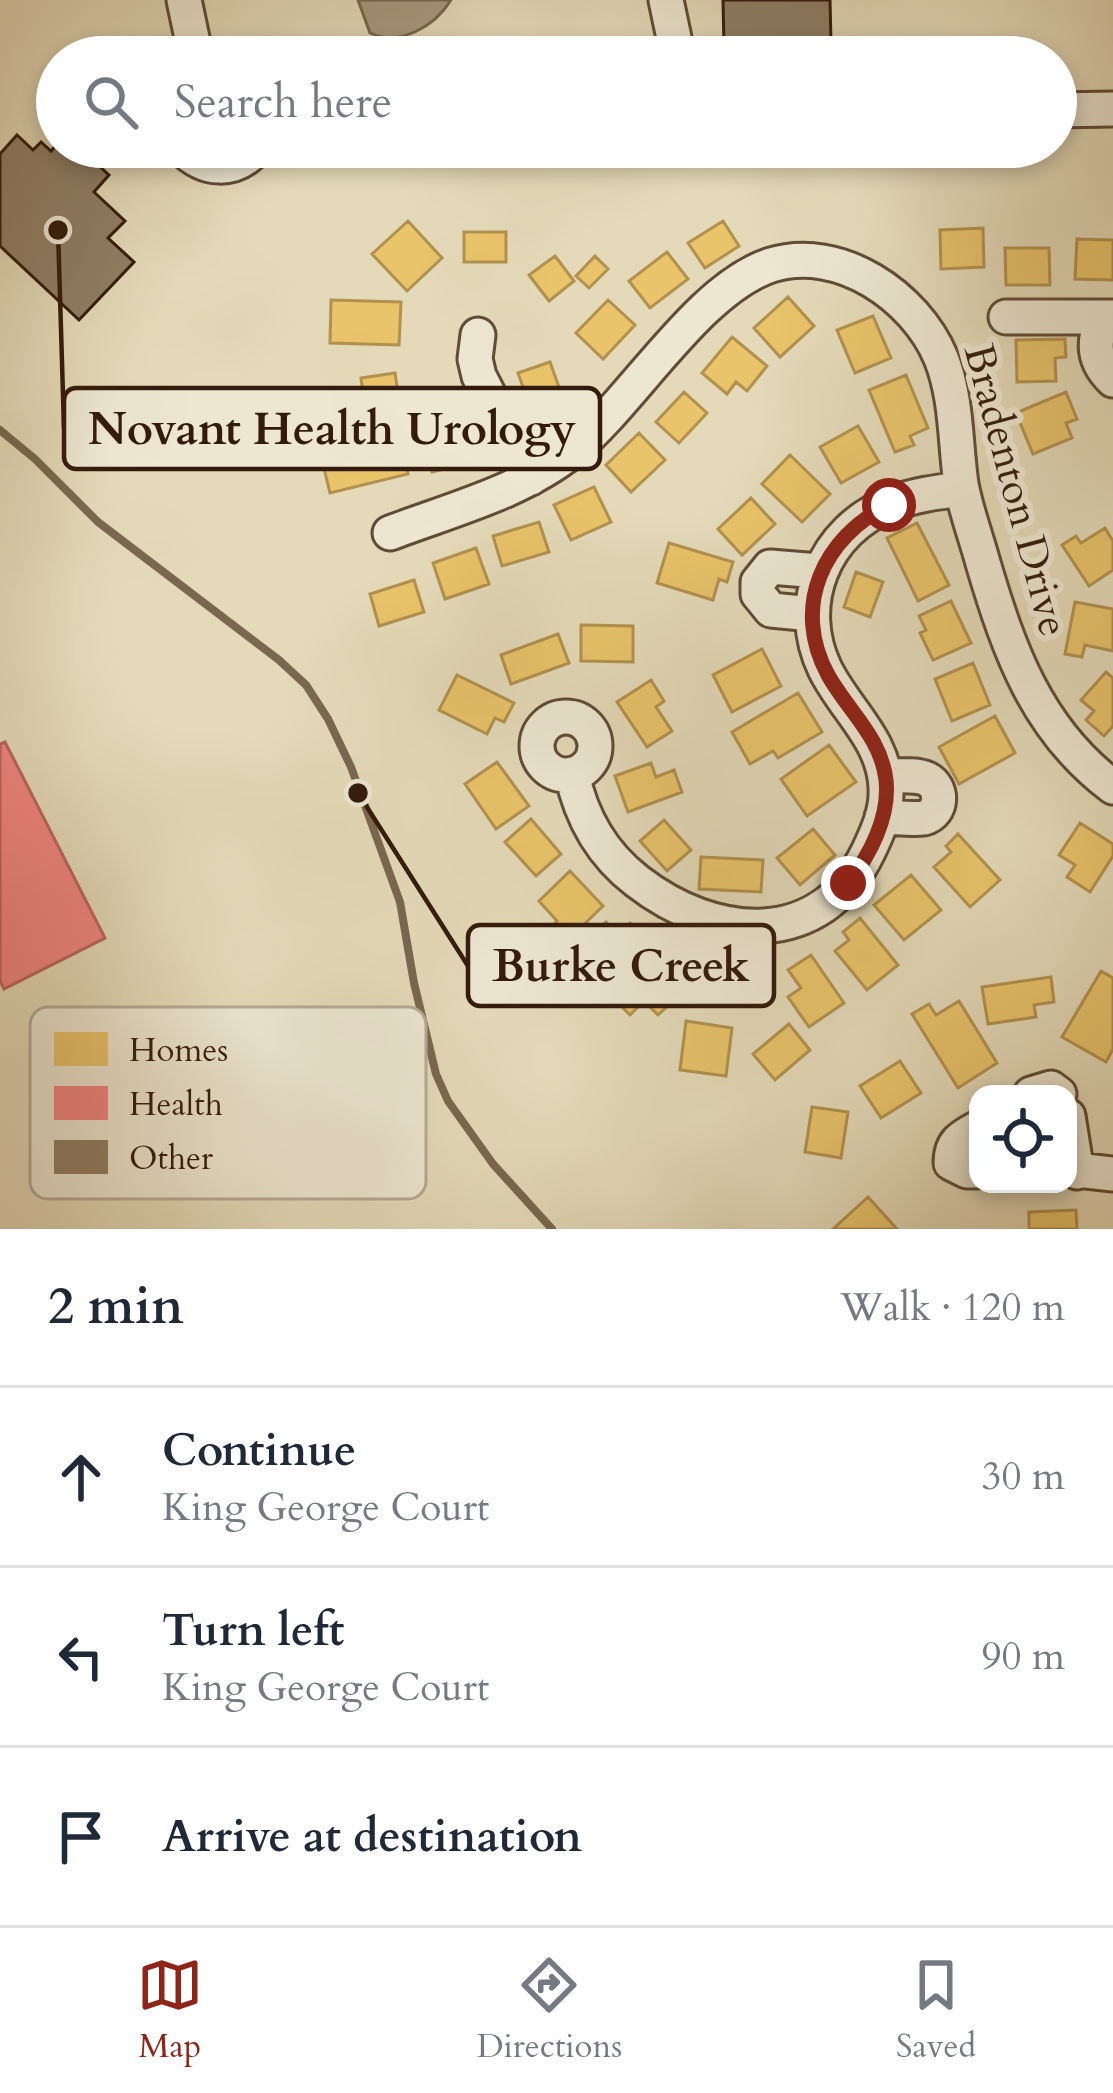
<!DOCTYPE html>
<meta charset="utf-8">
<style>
body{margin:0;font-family:Cardo,serif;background:#f6f6f7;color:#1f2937}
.controls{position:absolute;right:36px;bottom:36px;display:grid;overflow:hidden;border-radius:24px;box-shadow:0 6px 18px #0003}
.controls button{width:108px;height:108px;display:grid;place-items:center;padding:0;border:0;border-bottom:3px solid #e0e1e3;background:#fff;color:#1f2937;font:60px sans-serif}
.stop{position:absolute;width:36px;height:36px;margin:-27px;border:9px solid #8f2418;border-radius:50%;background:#fff}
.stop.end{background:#8f2418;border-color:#fff;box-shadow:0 3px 12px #0008}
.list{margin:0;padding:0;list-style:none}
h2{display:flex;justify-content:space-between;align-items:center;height:156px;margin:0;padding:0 48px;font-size:51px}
h2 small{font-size:39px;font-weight:400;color:#747a83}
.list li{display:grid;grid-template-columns:78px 1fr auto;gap:36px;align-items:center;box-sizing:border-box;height:180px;padding:0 48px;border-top:3px solid #e0e1e3}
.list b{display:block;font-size:45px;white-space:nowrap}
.list p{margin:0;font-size:39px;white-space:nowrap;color:#747a83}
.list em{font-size:39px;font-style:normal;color:#747a83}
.icon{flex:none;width:66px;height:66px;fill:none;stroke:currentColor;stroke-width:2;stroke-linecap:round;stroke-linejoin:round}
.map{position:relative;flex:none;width:1113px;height:1229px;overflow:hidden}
.search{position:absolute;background:#fff;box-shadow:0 6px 18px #0003;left:36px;right:36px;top:36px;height:132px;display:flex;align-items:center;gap:30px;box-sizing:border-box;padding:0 42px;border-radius:66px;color:#747a83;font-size:45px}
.sheet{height:696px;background:#fff}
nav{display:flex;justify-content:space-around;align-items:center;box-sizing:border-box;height:168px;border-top:3px solid #e0e1e3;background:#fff;font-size:33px;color:#747a83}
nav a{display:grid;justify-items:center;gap:6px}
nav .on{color:#8f2418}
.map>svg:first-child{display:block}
</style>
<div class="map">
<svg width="1113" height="1229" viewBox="0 0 1113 1229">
<rect width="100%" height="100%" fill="#e4dab9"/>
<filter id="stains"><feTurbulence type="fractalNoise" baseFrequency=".00167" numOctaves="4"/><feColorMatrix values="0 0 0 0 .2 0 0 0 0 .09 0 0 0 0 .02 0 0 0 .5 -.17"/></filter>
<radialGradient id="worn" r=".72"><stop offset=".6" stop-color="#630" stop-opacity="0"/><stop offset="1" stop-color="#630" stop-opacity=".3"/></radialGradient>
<path fill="#a8997e" stroke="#796750" stroke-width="3" d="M358,0H451C435,26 400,47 370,33Z"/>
<path fill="#e9c46a" stroke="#b2914e" stroke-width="3" d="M408,221L442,258L407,291L372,254Z
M723,221L739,246L705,268L688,243Z
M983,228L984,267L941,269L940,230Z
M464,232H506V262H464Z
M1077,239L1113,240V280L1075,279Z
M1005,248H1049L1050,285H1006Z
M667,252L688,279L650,308L629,281Z
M555,256L574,281L549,301L529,275Z
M595,256L608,269L589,288L576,276Z
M788,297L814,326L780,357L754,328Z
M331,300L401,302L399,345L330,343Z
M608,300L635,325L603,359L576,333Z
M873,316L891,358L855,373L837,330Z
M732,337L767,366L747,391L736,382L727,394L702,373Z
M1065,339L1066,357L1055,358L1056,381L1017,382L1016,340Z
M550,362L565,404L533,415L518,373Z
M395,373L402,420L367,424L361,378Z
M906,375L928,428L910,436L914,445L895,452L869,390Z
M684,392L707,413L679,443L656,422Z
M1066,392L1077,419L1066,423L1072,438L1033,454L1016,413Z
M460,422L470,463L432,472L422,431Z
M858,426L879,462L841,483L820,447Z
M639,433L665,460L631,492L606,465Z
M401,441L408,474L330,493L322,460Z
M790,455L830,494L802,522L762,484Z
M594,487L611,522L571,540L554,505Z
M751,498L775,524L742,555L718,529Z
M539,522L549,552L502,566L493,536Z
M917,523L949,585L918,601L887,538Z
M1105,528L1113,541V570L1089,586L1062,545L1076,536L1081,543Z
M669,543L733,562L727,582L719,579L713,600L657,583Z
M476,548L489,584L445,599L433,563Z
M856,572L883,582L870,617L844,607Z
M414,580L424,612L379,626L370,594Z
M951,601L971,643L933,660L920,633L926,630L919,616Z
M1075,602L1113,609V651L1085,645L1082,657L1065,654Z
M581,625L633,626V662L581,661Z
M558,634L569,663L511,684L501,655Z
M762,649L781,686L732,712L713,675Z
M973,663L990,705L952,721L935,679Z
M1106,672L1113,678V726L1104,736L1086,720L1094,711L1081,700Z
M457,675L514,703L504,722L495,718L487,734L439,710Z
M651,680L664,701L656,707L672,731L647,747L617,702Z
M798,693L822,732L778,758L773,751L750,764L732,732Z
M995,716L1015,753L959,784L939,747Z
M829,745L856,782L807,816L781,779Z
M497,762L529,806L496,829L465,784Z
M651,763L656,777L674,770L682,792L628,812L615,776Z
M531,819L561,854L536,876L505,842Z
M664,820L691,850L667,871L640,841Z
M1080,823L1113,844V856L1090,892L1067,877L1075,865L1059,855Z
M813,829L835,855L800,885L777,858Z
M958,834L1000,880L970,907L934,867L951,852L946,846Z
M701,857L763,860L761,892L699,889Z
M570,871L603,906L565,943L550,928L557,921L539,901Z
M911,875L941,910L904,940L874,905Z
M860,918L898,965L867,990L835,951L849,940L843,932Z
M606,922L617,935L630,923L647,941L594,989L566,959Z
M811,955L844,1003L809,1027L788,997L801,988L788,970Z
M651,959L683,992L658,1015L644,1001L630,1015L611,996Z
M1101,971L1113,978V1049L1106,1062L1062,1037Z
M1051,977L1054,1002L1034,1005L1036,1017L988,1024L982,987Z
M959,1001L997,1063L958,1088L912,1014L929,1004L936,1015Z
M686,1021L732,1028L726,1076L680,1070Z
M789,1024L810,1050L775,1080L753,1054Z
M900,1061L921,1093L881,1118L860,1086Z
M812,1107L848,1112L841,1158L805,1152Z
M868,1197L897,1229H833Z
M1076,1210L1077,1229H1029V1212Z"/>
<path fill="#f28482" stroke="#b9645e" stroke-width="3" d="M5,742L105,938L4,989L0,981V744Z"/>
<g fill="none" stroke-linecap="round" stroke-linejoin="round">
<path stroke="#796750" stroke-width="8" d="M0,430L35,459L98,522L279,660L306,685L328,719L351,767L400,902L414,983L436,1074L448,1101L493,1164L552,1229"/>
</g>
<path fill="#8f7e65" stroke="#331b0b" stroke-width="3" d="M723,0H830L831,43L724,47Z
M17,135L33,150L41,142L51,151L57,144V147H79L109,175L94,192L125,221L108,238L134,262L79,320L0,246V154Z"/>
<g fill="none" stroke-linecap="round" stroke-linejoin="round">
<defs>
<path id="minor" d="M184,0L196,57
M666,0L678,57
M1056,110L1113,109
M181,147C204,171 235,174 257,147
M1006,317H1113
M1104,317C1092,341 1093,361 1113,380
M478,335L475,359L479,376L531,478
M390,533C450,510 521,492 572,451C633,401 698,289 771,265C839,244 915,296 941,358C957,398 955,442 961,484C966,511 976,537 983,563C1009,651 1037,730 1113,787
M812,614L771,610L758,594V582L770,567L819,571
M537 746a29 29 0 1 1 58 0a29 29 0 1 1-58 0Z
M572,774C581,817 602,854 637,881C714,941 821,951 869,850C878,831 887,811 886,789C885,740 845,710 825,669C794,605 823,530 891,504C914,495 937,492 962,489
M882,817C895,817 911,820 924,818C943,813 943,787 927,779C916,774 898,776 886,776
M704,919L702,968L719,980L738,973L750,927
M1031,1094L1051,1088L1059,1094
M1068,1116L1077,1172
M978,1128C961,1137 951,1142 951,1163L967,1171H978
M1068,1169L1113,1174"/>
</defs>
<use href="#minor" stroke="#5f4b36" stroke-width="39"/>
<use href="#minor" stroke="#ede7d2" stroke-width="33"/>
</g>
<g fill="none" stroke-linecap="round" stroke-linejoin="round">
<path stroke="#8f2418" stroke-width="15" d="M848,883C870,855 890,817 886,780C881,737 848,711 828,675C791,607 823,537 889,505"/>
</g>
<g text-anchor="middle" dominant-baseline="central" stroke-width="12" stroke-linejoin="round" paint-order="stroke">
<g font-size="42" fill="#331b0b" stroke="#ede7d2">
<text transform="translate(1016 490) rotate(75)">Bradenton Drive</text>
</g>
</g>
<rect x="30" y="1007" width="396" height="192" rx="18" fill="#ede7d2" stroke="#b5aa96" stroke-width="3"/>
<rect x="54" y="1032" width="54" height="34" fill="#e9c46a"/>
<rect x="54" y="1086" width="54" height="34" fill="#f28482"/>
<rect x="54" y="1140" width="54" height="34" fill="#8f7e65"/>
<g font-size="33" fill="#331b0b">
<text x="129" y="1061">Homes</text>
<text x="129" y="1115">Health</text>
<text x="129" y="1169">Other</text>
</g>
<path fill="none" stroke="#331b0b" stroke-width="4.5" d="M58 230L64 428M358 793L468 966"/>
<g fill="#331b0b" stroke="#ede7d2" stroke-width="4.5">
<circle cx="58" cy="230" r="12"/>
<circle cx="358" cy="793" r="12"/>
</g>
<g fill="#ede7d2" stroke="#331b0b" stroke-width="4.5">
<rect x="64" y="388" width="536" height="81" rx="12"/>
<rect x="468" y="925" width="306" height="81" rx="12"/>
</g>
<g font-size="45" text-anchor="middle" font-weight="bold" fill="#331b0b">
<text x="332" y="444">Novant Health Urology</text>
<text x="621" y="981">Burke Creek</text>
</g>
<rect width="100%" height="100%" filter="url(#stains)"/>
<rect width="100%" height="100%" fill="url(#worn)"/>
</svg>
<div class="controls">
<button><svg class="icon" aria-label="locate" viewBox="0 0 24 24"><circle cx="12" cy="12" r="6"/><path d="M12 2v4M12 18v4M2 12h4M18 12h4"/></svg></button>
</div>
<div class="stop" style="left:889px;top:505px"></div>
<div class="stop end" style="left:848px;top:883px"></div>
<div class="search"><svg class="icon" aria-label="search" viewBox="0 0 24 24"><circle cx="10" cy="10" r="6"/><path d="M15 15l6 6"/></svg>Search here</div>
</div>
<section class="sheet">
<h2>2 min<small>Walk · 120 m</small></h2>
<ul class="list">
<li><svg class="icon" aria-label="ahead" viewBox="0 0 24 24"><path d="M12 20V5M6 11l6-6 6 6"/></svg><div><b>Continue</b><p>King George Court</p></div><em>30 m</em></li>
<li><svg class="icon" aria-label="left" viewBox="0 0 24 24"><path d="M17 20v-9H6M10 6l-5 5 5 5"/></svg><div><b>Turn left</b><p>King George Court</p></div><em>90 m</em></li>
<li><svg class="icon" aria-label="arrive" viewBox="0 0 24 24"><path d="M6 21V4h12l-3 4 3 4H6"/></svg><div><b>Arrive at destination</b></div></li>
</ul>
</section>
<nav>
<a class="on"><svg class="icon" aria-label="map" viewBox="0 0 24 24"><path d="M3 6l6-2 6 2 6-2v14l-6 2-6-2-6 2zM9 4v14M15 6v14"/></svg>Map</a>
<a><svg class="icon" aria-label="directions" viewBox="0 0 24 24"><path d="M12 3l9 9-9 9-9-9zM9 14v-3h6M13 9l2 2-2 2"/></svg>Directions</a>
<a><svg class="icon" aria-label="saved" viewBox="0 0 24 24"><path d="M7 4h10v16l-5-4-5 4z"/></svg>Saved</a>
</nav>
